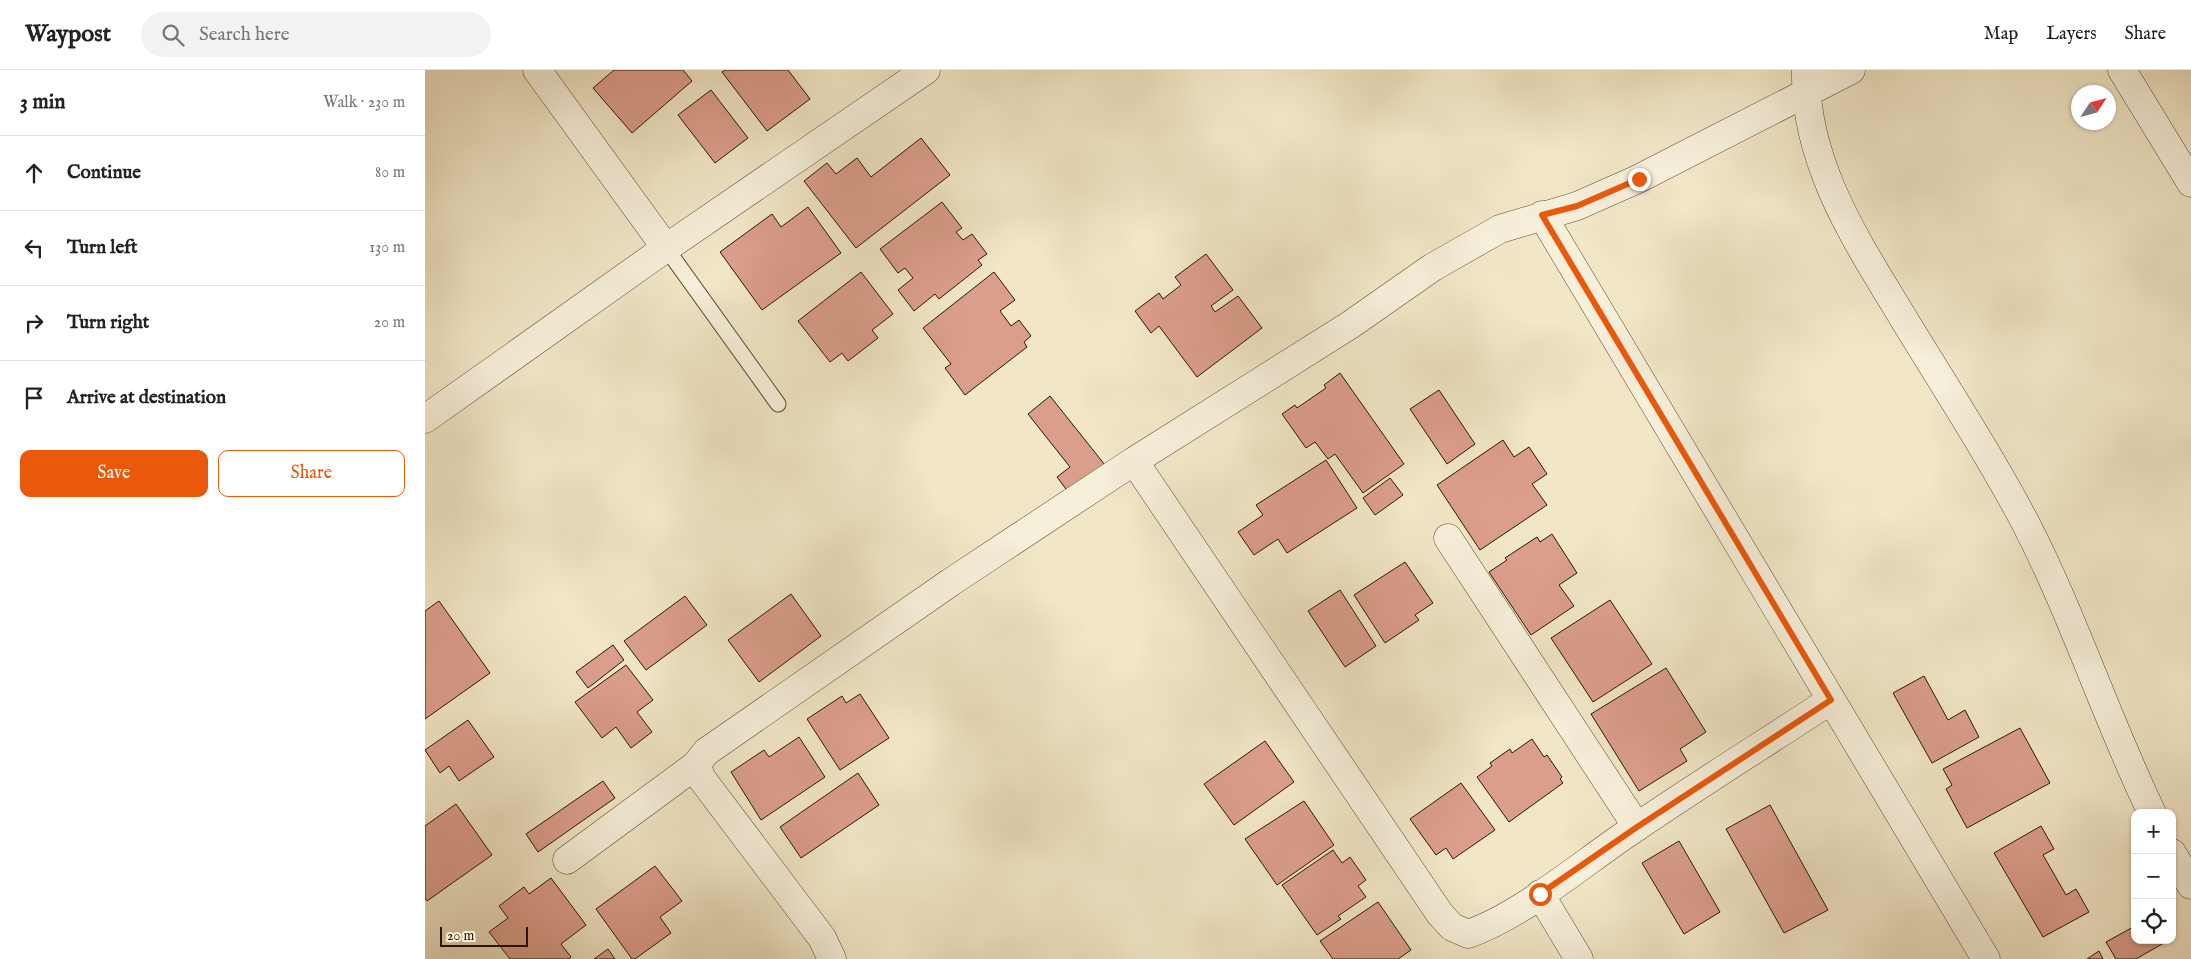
<!DOCTYPE html>
<meta charset="utf-8">
<style>
body{margin:0;font-family:"IM FELL English",serif;background:#f2f2f2;color:#222}
.controls{position:absolute;right:15px;bottom:15px;display:grid;overflow:hidden;border-radius:10px;box-shadow:0 1px 4px #0004}
.controls button{width:45px;height:45px;display:grid;place-items:center;padding:0;border:0;border-bottom:1px solid #e0e0e0;background:#fff;color:#222;font:25px sans-serif}
.compass{position:absolute;left:1646px;top:15px;width:45px;height:45px;border-radius:50%;background:#fff;box-shadow:0 1px 4px #0004;rotate:54deg}
.scale{position:absolute;left:15px;bottom:12px;width:88px;box-sizing:border-box;padding-left:5px;border:2px solid #2a1701;border-top:0;font-size:14px;line-height:18px;white-space:nowrap;color:#2a1701;-webkit-text-stroke:4px #f6efda;paint-order:stroke}
.stop{position:absolute;width:15px;height:15px;margin:-11px;border:4px solid #ea580c;border-radius:50%;background:#fff}
.stop.end{background:#ea580c;border-color:#fff;box-shadow:0 1px 5px #0008}
.list{margin:0;padding:0;list-style:none}
h2{display:flex;justify-content:space-between;align-items:center;height:65px;margin:0;padding:0 20px;font-size:21px}
h2 small{font-size:16px;font-weight:400;color:#767676}
.list li{display:grid;grid-template-columns:32px 1fr auto;gap:15px;align-items:center;box-sizing:border-box;height:75px;padding:0 20px;border-top:1px solid #e0e0e0}
.list b{display:block;font-size:19px;white-space:nowrap}
.list em{font-size:16px;font-style:normal;color:#767676}
.actions{display:flex;gap:10px;padding:15px 20px}
.actions a{flex:1;padding:11px 0;border:1px solid #ea580c;border-radius:10px;text-align:center;font-size:18px;color:#ea580c}
.actions .main{background:#ea580c;color:#fff}
.icon{flex:none;width:28px;height:28px;fill:none;stroke:currentColor;stroke-width:2;stroke-linecap:round;stroke-linejoin:round}
.map{position:relative;flex:none;width:1766px;height:889px;overflow:hidden}
header{display:flex;align-items:center;gap:30px;box-sizing:border-box;height:70px;padding:0 25px;background:#fff;border-bottom:1px solid #e0e0e0}
header strong{font-size:24px}
nav{display:flex;gap:28px;margin-inline-start:auto;font-size:18px}
.search{width:350px;height:45px;background:#f2f2f2;display:flex;align-items:center;gap:12px;box-sizing:border-box;padding:0 18px;border-radius:28px;color:#767676;font-size:19px}
main{display:flex}
aside{flex:1;background:#fff}
.map>svg:first-child{display:block}
</style>
<header>
<strong>Waypost</strong>
<div class="search"><svg class="icon" aria-label="search" viewBox="0 0 24 24"><circle cx="10" cy="10" r="6"/><path d="M15 15l6 6"/></svg>Search here</div>
<nav><a>Map</a><a>Layers</a><a>Share</a></nav>
</header>
<main>
<aside>
<h2>3 min<small>Walk · 230 m</small></h2>
<ul class="list">
<li><svg class="icon" aria-label="ahead" viewBox="0 0 24 24"><path d="M12 20V5M6 11l6-6 6 6"/></svg><div><b>Continue</b></div><em>80 m</em></li>
<li><svg class="icon" aria-label="left" viewBox="0 0 24 24"><path d="M17 20v-9H6M10 6l-5 5 5 5"/></svg><div><b>Turn left</b></div><em>130 m</em></li>
<li><svg class="icon" aria-label="right" viewBox="0 0 24 24"><path d="M7 20v-9h11M14 6l5 5-5 5"/></svg><div><b>Turn right</b></div><em>20 m</em></li>
<li><svg class="icon" aria-label="arrive" viewBox="0 0 24 24"><path d="M6 21V4h12l-3 4 3 4H6"/></svg><div><b>Arrive at destination</b></div></li>
</ul>
<div class="actions"><a class="main">Save</a><a>Share</a></div>
</aside>
<div class="map">
<svg width="1766" height="889" viewBox="0 0 1766 889">
<rect width="100%" height="100%" fill="#f1e6c6"/>
<filter id="stains"><feTurbulence type="fractalNoise" baseFrequency=".004" numOctaves="4"/><feColorMatrix values="0 0 0 0 .2 0 0 0 0 .09 0 0 0 0 .02 0 0 0 .5 -.17"/></filter>
<radialGradient id="worn" r=".72"><stop offset=".6" stop-color="#630" stop-opacity="0"/><stop offset="1" stop-color="#630" stop-opacity=".3"/></radialGradient>
<path fill="#db9e8b" stroke="#2a1701" d="M189,0H258L267,11L207,63L168,18Z
M300,0H363L385,29L342,61L297,2Z
M286,20L323,68L290,93L253,45Z
M496,68L525,105L431,178L379,111L402,93L411,104L432,88L446,107Z
M517,132L537,158L531,162L538,170L547,164L562,184L553,190L557,195L514,229L510,224L489,241L473,220L488,208L480,198L473,203L455,179Z
M383,137L416,183L337,240L295,182L347,144L356,157Z
M781,184L808,220L786,236L790,242L813,226L837,258L772,307L734,256L726,263L710,241L734,223L738,229L756,215L750,207Z
M436,202L468,244L447,260L453,268L423,291L417,283L405,292L373,251Z
M569,202L590,230L575,241L586,256L594,250L606,266L599,272L602,277L540,325L520,298L526,294L498,258Z
M915,303L979,394L938,423L910,384L903,389L890,372L881,378L857,344L870,335L872,338L901,318L899,315Z
M1014,320L1050,374L1022,394L985,339Z
M625,326L680,395L644,423L632,407L645,397L603,344Z
M1078,370L1089,387L1104,377L1122,404L1107,414L1122,435L1055,480L1012,415Z
M901,390L932,438L862,483L853,469L829,485L813,462L838,445L831,435Z
M965,408L978,425L950,445L938,428Z
M1127,464L1152,503L1134,515L1149,536L1106,565L1064,502L1082,490L1080,488L1112,467L1115,472Z
M980,492L1008,533L990,545L994,550L960,573L929,525Z
M915,520L951,576L920,597L883,541Z
M366,524L396,566L334,612L303,570Z
M260,526L282,555L221,600L199,571Z
M1185,530L1227,594L1168,632L1126,568Z
M14,531L65,603L0,649V541Z
M188,575L199,590L163,618L151,602Z
M201,595L228,630L212,642L227,662L206,678L191,657L177,668L150,632Z
M1241,598L1281,662L1255,679L1262,691L1214,721L1166,644Z
M1499,606L1523,650L1540,640L1554,667L1507,693L1468,623Z
M435,624L464,668L415,700L382,649L417,626L421,633Z
M43,650L69,687L34,711L24,696L15,703L0,680Z
M1595,658L1625,713L1542,758L1521,719L1527,715L1518,699Z
M374,667L400,707L336,750L306,702L339,680L344,687Z
M1107,669L1119,687L1122,685L1137,707L1135,709L1138,713L1084,752L1052,707L1067,696L1065,693L1085,679L1087,683Z
M840,671L869,712L809,755L779,714Z
M433,703L454,735L376,788L355,757Z
M178,711L190,728L113,782L101,764Z
M1036,713L1070,760L1028,789L1021,778L1011,785L985,749Z
M879,731L909,775L852,815L820,769Z
M31,734L67,785L2,831L0,828V756Z
M1345,735L1403,840L1359,863L1301,759Z
M1616,756L1629,779L1618,785L1641,825L1651,819L1664,842L1618,867L1569,783Z
M1254,771L1295,842L1259,864L1217,793Z
M908,780L917,793L925,787L941,810L933,816L941,827L913,846L916,849L892,865L857,815Z
M230,796L257,831L235,847L246,863L210,889H207L171,839Z
M126,808L161,855L136,874L146,887L144,889H85L64,862L83,848L74,836L99,817L104,824Z
M953,832L986,880L973,889H908L895,871Z
M1710,856V870H1744L1711,889H1691L1681,872Z
M183,879L190,889H169Z
M1674,881L1678,889H1662Z"/>
<g fill="none" stroke-linecap="round" stroke-linejoin="round">
<defs>
<path id="service" d="M241,178L353,334"/>
<path id="minor" d="M112,0L241,178
M1381,0C1379,94 1433,173 1480,251C1521,318 1564,384 1601,454C1649,547 1681,648 1727,743
M1697,0L1766,113
M1117,145L1561,889
M0,349L241,178L501,0
M709,391L1015,844L1027,857L1043,864C1093,847 1152,798 1197,767C1265,720 1336,676 1406,630
M1023,468L1212,757
M271,695L277,709L397,868L407,889
M1747,783L1766,815
M142,790L271,695L281,682L526,512L709,391L925,255L1008,197L1075,159L1152,136L1213,109L1426,0
M1115,824L1154,889"/>
</defs>
<use href="#service" stroke="#5c4b32" stroke-width="17"/>
<use href="#minor" stroke="#5c4b32" stroke-width="29"/>
<use href="#service" stroke="#f6efda" stroke-width="15"/>
<use href="#minor" stroke="#f6efda" stroke-width="28"/>
</g>
<g fill="none" stroke-linecap="round" stroke-linejoin="round">
<path stroke="#ea580c" stroke-width="6" d="M1115,824L1212,757L1406,630L1117,145L1152,136L1214,109"/>
</g>
<rect width="100%" height="100%" filter="url(#stains)"/>
<rect width="100%" height="100%" fill="url(#worn)"/>
</svg>
<div class="controls">
<button>+</button>
<button>−</button>
<button><svg class="icon" aria-label="locate" viewBox="0 0 24 24"><circle cx="12" cy="12" r="6"/><path d="M12 2v4M12 18v4M2 12h4M18 12h4"/></svg></button>
</div>
<svg class="compass" viewBox="-18 -18 36 36"><path d="M0-13l5 13h-10z" fill="#e53935"/><path d="M0 13l5-13h-10z" fill="#767676"/></svg>
<div class="scale">20 m</div>
<div class="stop" style="left:1115px;top:824px"></div>
<div class="stop end" style="left:1214px;top:109px"></div>
</div>
</main>
